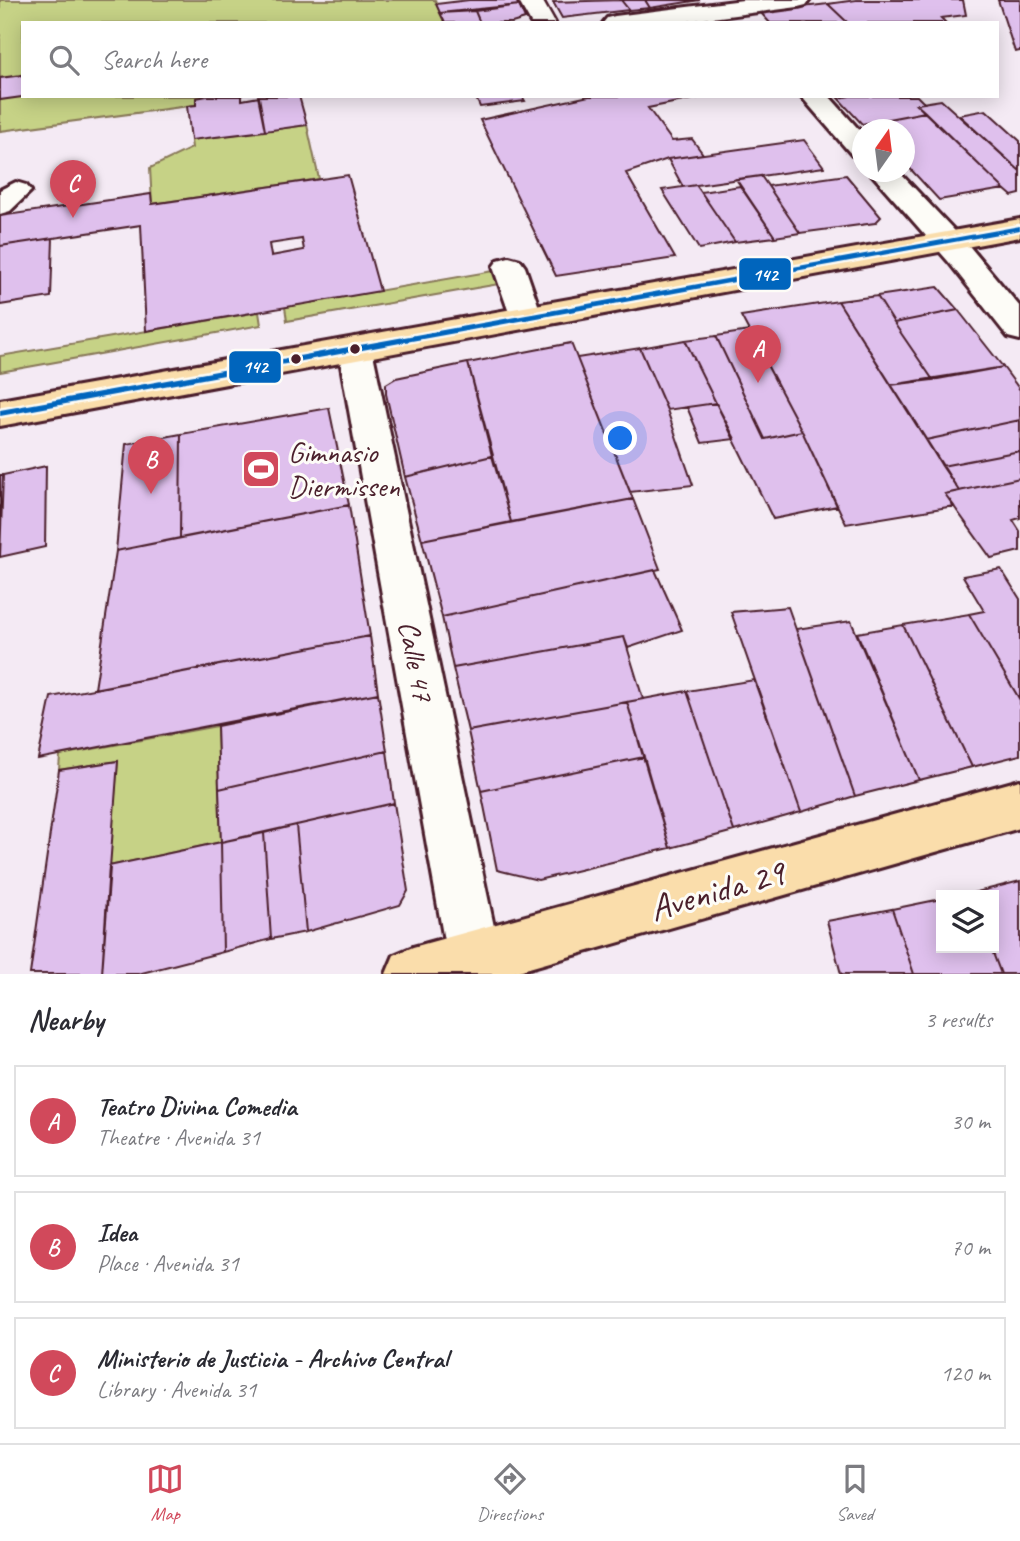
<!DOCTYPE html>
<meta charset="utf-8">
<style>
body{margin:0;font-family:Caveat,sans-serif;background:#f7f7f7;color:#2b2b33}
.controls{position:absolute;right:21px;bottom:21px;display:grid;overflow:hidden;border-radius:0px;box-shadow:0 4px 18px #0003}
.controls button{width:63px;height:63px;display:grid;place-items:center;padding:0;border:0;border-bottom:2px solid #e1e1e2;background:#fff;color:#2b2b33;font:35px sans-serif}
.compass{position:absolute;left:852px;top:119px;width:63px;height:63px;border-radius:50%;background:#fff;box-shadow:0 4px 18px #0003;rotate:14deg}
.you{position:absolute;left:621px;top:439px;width:24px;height:24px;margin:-18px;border:5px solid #fff;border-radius:50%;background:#1a73e8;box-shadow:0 0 0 10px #1a73e833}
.badge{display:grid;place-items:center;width:46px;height:46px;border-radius:50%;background:#d1495b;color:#fff;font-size:23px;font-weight:700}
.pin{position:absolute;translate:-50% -58px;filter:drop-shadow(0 2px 4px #0008)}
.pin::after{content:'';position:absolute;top:37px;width:24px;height:21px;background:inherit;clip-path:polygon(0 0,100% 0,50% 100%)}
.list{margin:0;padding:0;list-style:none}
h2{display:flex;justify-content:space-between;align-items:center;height:91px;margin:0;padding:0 28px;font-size:30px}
h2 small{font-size:23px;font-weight:400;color:#7c7c81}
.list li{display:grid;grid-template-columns:46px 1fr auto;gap:21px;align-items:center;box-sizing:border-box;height:112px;margin:0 14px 14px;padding:0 14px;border:2px solid #e1e1e2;border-radius:0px}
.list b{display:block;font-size:26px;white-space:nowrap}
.list p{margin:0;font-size:23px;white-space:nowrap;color:#7c7c81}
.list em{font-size:23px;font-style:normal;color:#7c7c81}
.icon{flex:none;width:38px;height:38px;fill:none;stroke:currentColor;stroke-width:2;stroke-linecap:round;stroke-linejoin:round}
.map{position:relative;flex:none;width:1020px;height:974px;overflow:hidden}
.search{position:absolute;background:#fff;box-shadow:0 4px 18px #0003;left:21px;right:21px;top:21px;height:77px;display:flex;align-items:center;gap:18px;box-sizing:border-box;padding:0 24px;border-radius:0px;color:#7c7c81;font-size:26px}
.sheet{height:469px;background:#fff}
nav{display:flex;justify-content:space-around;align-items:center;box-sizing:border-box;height:98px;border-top:2px solid #e1e1e2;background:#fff;font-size:19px;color:#7c7c81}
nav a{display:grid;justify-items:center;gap:4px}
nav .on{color:#d1495b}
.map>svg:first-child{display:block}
</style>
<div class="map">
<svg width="1020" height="974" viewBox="0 0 1020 974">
<rect width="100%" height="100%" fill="#f4eaf4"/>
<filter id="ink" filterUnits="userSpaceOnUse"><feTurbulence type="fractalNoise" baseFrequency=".0143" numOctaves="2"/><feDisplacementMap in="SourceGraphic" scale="14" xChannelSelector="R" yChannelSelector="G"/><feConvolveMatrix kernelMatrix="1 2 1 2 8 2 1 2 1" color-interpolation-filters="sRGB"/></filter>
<g filter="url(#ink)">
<path fill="#c6d286" stroke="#887858" stroke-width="2" d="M0,0H435L445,23H23V96H207L196,98V105L0,131Z
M307,125L319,179L152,204L150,168L192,148L191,140Z
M493,271L499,284L287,321L285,307Z
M259,312L261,325L0,372V356Z
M217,726L221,842L109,866L118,761L59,770L60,755Z"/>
<path fill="#dfc0ed" stroke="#4a1f2b" stroke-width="2" fill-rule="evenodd" d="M469,0H516L519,5L440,13L436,4Z
M621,0L629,10L562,18L553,2Z
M621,0H645L650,8L629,10Z
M645,0H700L650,8Z
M856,0H963L966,15L941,18L946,23H848L828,4Z
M998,0H1020V51L1015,52Z
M828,4L848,23H770L760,12Z
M519,5L525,19L512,23H480L475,11Z
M475,11L480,23H445L440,13Z
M23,75V96H29L0,100V78Z
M207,96H242V100L259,97L265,131L191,140L187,106L196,105V98Z
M258,96H299L307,125L265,131Z
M475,96H522L525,101L480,107Z
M589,96H708L648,108L672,141L692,139L703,154L668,159L626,173L675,258L556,276L480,120Z
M850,96H917L924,103L916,104L925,112L862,124L838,98Z
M941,100L1020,171V194L1012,196L1004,189L916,104Z
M986,110L1020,141V171L959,115Z
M925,112L1004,189L939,200L904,162V130H874L868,123Z
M804,140L824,167L683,187L668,159Z
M348,175L380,291L146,331L141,225L0,246V216L151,194L152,204ZM302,239L304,250L271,256L269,244Z
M846,175L881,217L875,223L800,233L768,186Z
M761,176L768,186L800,233L775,237L736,179Z
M696,185L701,192L735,242L699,249L662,190Z
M740,186L775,237L735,242L701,192Z
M53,238L51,297L0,305V246Z
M938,287L958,310L894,323L877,296Z
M877,296L894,323L933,380L891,385L838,301Z
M838,301L959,491L945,494L954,506L846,524L802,431L741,316Z
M958,310L1003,367L933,380L894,323Z
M749,331L802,431L765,439L716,336Z
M716,336L765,439L802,431L837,506L773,519L685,340Z
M685,340L716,403L667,410L640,348Z
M571,343L633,499L511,522L468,363Z
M640,348L667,410L693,485L630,492L577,358Z
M468,363L492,456L405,477L386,394V384L396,378Z
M1003,367L1020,390V420L926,440L891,385Z
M716,403L735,439L702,443L687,407Z
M329,408L349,505L180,538L181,434Z
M1020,420V451L942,466L926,440Z
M181,434L180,538L116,551L126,444Z
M1020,451V478L959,491L942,466Z
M492,456L511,522L422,540L405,477Z
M46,466L45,547L0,557L3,475Z
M0,475H3L0,557Z
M1020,478V518L1013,520L1020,531V551L991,558L945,494Z
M633,499L660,569L442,617L422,540Z
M349,505L370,636L95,689L116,551Z
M1001,569L1020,599V700L969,614L984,611L963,576Z
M655,570L682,630L628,648L624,637L453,668L442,617Z
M788,607L855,796L801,812L731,612Z
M969,614L1020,700V755L972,767L903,625Z
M851,621L919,780L855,796L796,629Z
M903,625L972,767L919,780L857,633Z
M370,636L378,693L38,759L51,697Z
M624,637L643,699L468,731L453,668Z
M754,680L801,812L734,831L687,691Z
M687,691L734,831L670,848L627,702Z
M378,693L387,751L219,789L217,726Z
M627,702L644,757L481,791L468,731Z
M387,751L394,803L221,842L219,789Z
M644,757L670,848L538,880L497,870L481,791Z
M118,761L102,974H30L59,770Z
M394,803L408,891L400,905L306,932L296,825Z
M296,825L306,932L271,939L264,833Z
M264,833L271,939L223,952L221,842Z
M221,842L223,952L138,974H102L109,866Z
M1020,881V974H1001L991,948H994V895L969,894Z
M941,899V948H991L1001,974H914L892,909Z
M892,909L914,974H841L827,921Z"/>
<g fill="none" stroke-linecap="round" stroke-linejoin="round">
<defs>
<path id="minor" d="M518,0H542L555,23H531Z
M743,0H810L806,5L798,7L673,23H603L607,18L615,16Z
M801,96H829L862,133V157L852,155Z
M870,172H899L970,247L1020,307V340L1008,337L948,261Z
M16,182L26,185L31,191L10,211L0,214V190Z
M509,257L520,260L525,267L542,316L537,324L525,327L513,324L493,267L498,260Z
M355,337L367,341L372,349L504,974H450L338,349L343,341Z"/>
<path id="major" d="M1020,219V237L0,426V400Z
M1020,780V828L508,974H386L394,955L413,947Z"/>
</defs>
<use href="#minor" stroke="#4a1f2b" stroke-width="6"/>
<use href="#major" stroke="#4a1f2b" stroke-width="6"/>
<use href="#minor" fill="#fdfcf7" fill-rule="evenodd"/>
<use href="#major" fill="#faddab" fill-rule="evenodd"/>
<defs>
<path id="bus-1" d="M1020,226V230L0,416V410Z"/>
</defs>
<use href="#bus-1" stroke="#fdfcf7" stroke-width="5"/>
<use href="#bus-1" fill="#0065bd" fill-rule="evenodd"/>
</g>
</g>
<defs>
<symbol id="stadium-square" viewBox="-11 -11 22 22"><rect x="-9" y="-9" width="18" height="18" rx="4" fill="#d1495b" stroke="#fdfcf7"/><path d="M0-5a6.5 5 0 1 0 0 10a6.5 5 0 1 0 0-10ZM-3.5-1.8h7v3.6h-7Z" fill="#fff"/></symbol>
</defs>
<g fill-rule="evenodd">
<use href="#stadium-square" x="239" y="447" width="44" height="44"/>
</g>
<g fill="#4a1f2b" stroke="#fdfcf7" stroke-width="2.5">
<circle cx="355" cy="349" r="6"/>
<circle cx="296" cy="359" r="6"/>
</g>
<g text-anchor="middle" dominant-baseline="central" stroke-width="6" stroke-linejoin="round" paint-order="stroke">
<g font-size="30" fill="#4a1f2b" stroke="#fdfcf7" text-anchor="start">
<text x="288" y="452">Gimnasio<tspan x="288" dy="34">Diermissen</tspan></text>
</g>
<g font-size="30" fill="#4a1f2b" stroke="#fdfcf7">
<text transform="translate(416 661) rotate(79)">Calle 47</text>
</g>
<g font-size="37" fill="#4a1f2b" stroke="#fdfcf7">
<text transform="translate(717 890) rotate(-16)">Avenida 29</text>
</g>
</g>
<g stroke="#fdfcf7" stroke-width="2.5">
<rect x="738" y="257" width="54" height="34" rx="7" fill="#0065bd"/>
<rect x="228" y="350" width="54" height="34" rx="7" fill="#0065bd"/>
</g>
<g font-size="19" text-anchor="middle" font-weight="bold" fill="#fff">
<text x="765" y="281">142</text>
<text x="255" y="373">142</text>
</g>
</svg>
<div class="controls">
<button><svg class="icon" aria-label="layers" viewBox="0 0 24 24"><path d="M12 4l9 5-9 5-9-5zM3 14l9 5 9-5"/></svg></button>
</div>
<svg class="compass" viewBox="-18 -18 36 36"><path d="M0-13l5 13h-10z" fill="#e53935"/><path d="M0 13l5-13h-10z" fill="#7c7c81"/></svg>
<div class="you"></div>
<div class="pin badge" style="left:758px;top:383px">A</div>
<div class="pin badge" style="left:151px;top:494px">B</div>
<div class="pin badge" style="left:73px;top:218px">C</div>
<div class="search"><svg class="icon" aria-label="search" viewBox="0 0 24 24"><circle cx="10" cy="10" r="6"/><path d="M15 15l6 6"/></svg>Search here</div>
</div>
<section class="sheet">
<h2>Nearby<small>3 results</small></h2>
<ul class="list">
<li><span class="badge">A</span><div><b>Teatro Divina Comedia</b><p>Theatre · Avenida 31</p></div><em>30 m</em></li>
<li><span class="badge">B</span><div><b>Idea</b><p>Place · Avenida 31</p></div><em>70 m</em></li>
<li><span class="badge">C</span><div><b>Ministerio de Justicia - Archivo Central</b><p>Library · Avenida 31</p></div><em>120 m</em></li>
</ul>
</section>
<nav>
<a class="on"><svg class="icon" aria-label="map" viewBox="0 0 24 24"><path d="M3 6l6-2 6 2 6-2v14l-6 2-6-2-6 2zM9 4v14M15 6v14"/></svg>Map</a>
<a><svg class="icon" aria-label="directions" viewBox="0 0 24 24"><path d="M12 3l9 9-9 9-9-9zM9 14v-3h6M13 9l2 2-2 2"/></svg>Directions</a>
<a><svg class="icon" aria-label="saved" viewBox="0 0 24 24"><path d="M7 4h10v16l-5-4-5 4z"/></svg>Saved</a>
</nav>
